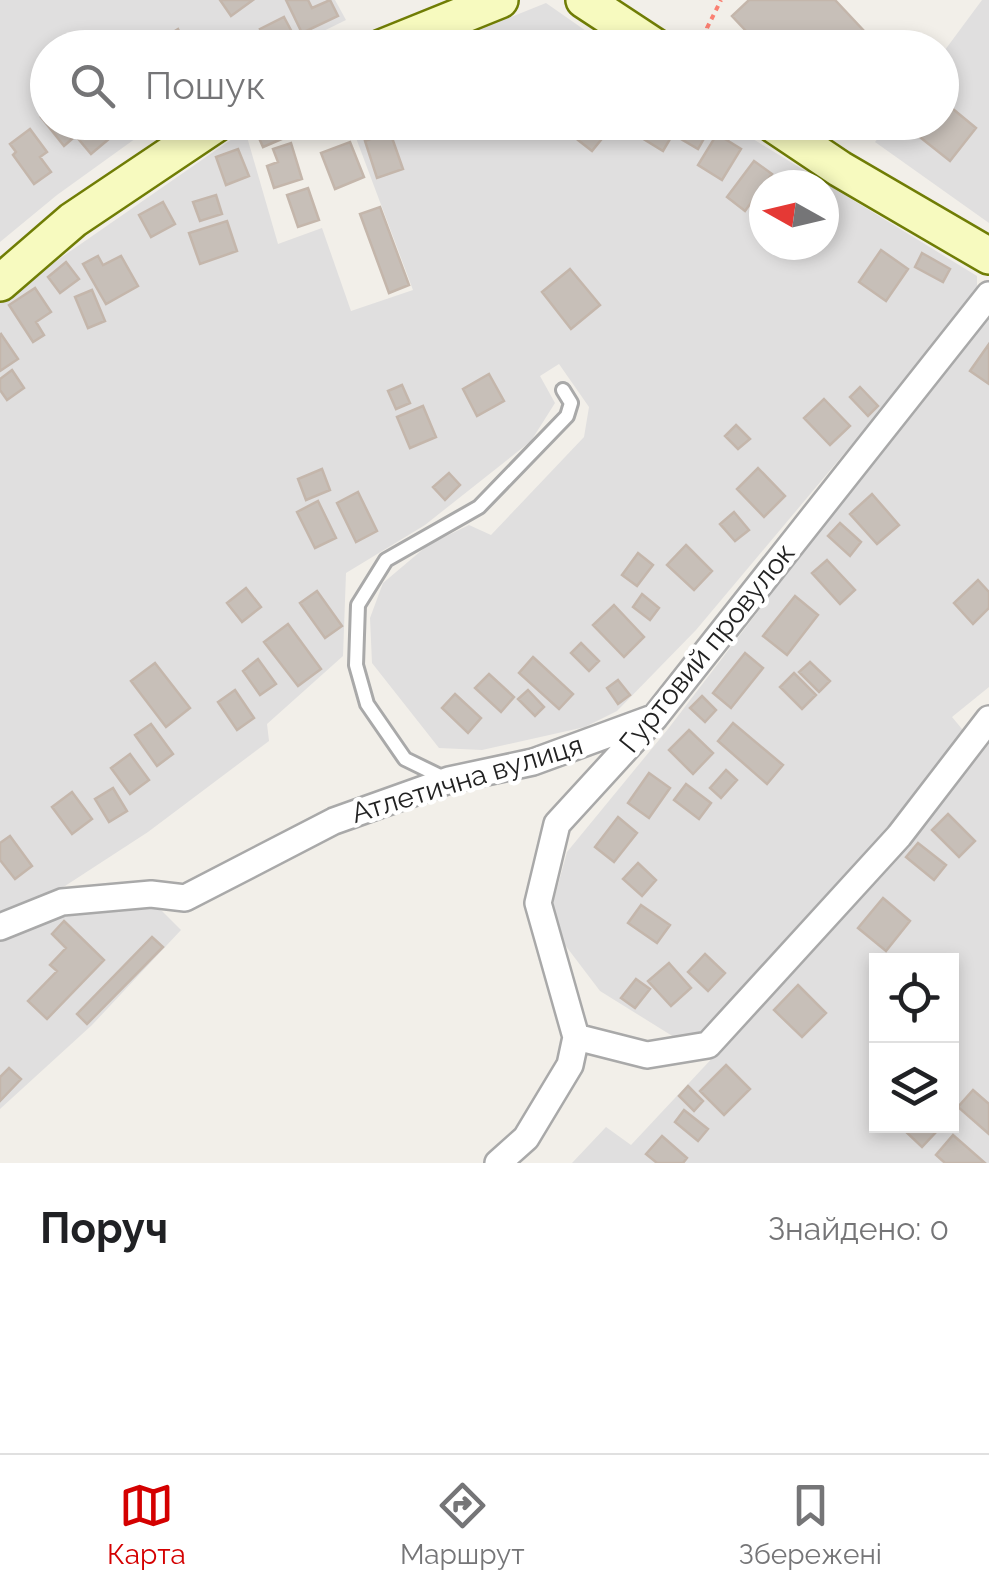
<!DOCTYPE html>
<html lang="uk">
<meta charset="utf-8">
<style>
body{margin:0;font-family:Raleway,sans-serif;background:#f6f6f6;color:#202124}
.controls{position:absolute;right:30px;bottom:30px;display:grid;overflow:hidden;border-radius:0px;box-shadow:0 5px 15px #0003}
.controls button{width:90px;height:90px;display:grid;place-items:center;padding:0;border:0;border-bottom:2px solid #e0e0e0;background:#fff;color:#202124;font:50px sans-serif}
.compass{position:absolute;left:749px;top:170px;width:90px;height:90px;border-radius:50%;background:#fff;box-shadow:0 5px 15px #0003;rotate:278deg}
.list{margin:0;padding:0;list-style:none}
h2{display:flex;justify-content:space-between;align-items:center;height:130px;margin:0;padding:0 40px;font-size:42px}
h2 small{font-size:32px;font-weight:400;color:#757577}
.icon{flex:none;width:55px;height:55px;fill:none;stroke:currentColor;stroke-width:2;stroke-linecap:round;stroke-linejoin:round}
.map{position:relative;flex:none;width:989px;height:1163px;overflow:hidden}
.search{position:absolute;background:#fff;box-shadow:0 5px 15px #0003;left:30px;right:30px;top:30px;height:110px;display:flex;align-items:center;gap:25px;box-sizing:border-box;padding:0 35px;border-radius:55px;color:#757577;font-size:38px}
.sheet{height:290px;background:#fff}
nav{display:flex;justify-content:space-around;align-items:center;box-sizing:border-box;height:140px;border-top:2px solid #e0e0e0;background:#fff;font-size:28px;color:#757577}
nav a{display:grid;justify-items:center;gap:5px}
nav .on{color:#d40000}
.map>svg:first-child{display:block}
</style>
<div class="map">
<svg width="989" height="1163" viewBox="0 0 989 1163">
<rect width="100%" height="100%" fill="#f2efe9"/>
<path fill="#e0dfdf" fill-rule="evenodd" d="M0,0H335L346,20L291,47L48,48V122L157,123L57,195L0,242Z
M982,0H989V223L875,142L890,123L942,122V54Z
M546,3L609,47H437L457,39Z
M350,122L727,123L977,276V287L890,399L696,630L617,711L585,727L482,750L439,748L372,663L370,618L383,583L428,545L469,525L491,535L584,437L589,407L559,364L540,376L555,403L531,441L425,525L346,573L343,656L267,724L269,741L148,832L65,886L0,913V300L245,130L278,244L322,228L351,311L413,290ZM764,185H824V245H764Z
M989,309V687L952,717L967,735L873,848L696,1038L674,1037L600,991L562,941L553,903L567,852L668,729Z
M989,740V1163H572L606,1127L631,1145L717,1053ZM876,961H952V1126H876Z
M145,903L162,911L181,930L92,1025L0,1109V934L40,914Z"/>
<path fill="#c7bfb8" stroke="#c4b6ab" stroke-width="2.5" d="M220,0H253L231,16Z
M286,0H308L312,8L330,0L338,16L302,33Z
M749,0H835L880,48H762L732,16Z
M284,17L294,36L270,48L260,29Z
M178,29L188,48H154L153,45Z
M116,32L133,48H101Z
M942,100L976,128L950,161L911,130L917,122H942Z
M48,113V122H59L72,139L64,146L41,117Z
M76,122H97L110,138L91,154L69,128Z
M268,122H286L291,135L263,147L255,129Z
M306,122H338L339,126L311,136Z
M652,122H680L663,151L642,138Z
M591,124L605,135L592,151L578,140Z
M689,124L706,135L698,149L681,139Z
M30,129L47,152L40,157L51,172L34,184L13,155L16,152L10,144Z
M390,132L403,169L377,178L365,141Z
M717,134L741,149L722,180L698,165Z
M350,142L364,177L335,189L321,153Z
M291,143L302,179L274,188L267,166L278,162L273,149Z
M238,149L249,176L226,185L216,157Z
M754,161L772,174L745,211L727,197Z
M308,188L319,220L298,227L287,195Z
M216,195L222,214L200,221L193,202Z
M163,202L175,224L151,237L139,215Z
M380,207L409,285L389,293L360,214Z
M227,221L237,251L200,264L189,233Z
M881,250L908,269L886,301L859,282Z
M922,253L950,269L943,282L915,267Z
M98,256L103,265L121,256L138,286L106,304L83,264Z
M66,262L79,279L60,293L48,277Z
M570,269L600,305L571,329L542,292Z
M35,288L51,312L36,322L44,335L33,342L9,305Z
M92,290L105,321L88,328L75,297Z
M1,334L18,359L0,371V335Z
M989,344V384L970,371Z
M12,370L24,388L7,400L0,390V379Z
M489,374L504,401L477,416L463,389Z
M402,385L410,403L396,409L388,391Z
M860,387L878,406L868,416L850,397Z
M824,399L850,426L830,445L804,418Z
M423,406L436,437L410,448L397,417Z
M736,425L750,439L738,449L725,436Z
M758,468L785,496L764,517L737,489Z
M322,469L330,490L306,500L298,479Z
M449,473L460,485L445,500L433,487Z
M358,492L377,531L356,542L337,503Z
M872,494L899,525L877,544L850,514Z
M318,501L336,538L315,548L297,512Z
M734,512L749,530L735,541L720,524Z
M840,523L861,542L850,556L828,536Z
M686,545L712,571L694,590L667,565Z
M638,553L653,565L637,586L622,575Z
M827,560L855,590L840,604L812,573Z
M978,580L989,592V608L973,624L954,603Z
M246,588L261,607L242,622L227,603Z
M317,591L342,626L325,638L300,603Z
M642,594L659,608L650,620L633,607Z
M795,596L818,615L787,655L763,636Z
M614,605L644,637L624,657L593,625Z
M288,624L321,669L298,686L264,642Z
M581,643L599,661L589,671L571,653Z
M745,653L763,668L731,708L713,693Z
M533,657L573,694L559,709L519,673Z
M258,659L276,684L260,695L243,671Z
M810,662L830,681L819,692L799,672Z
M155,663L190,708L166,727L131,681Z
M794,673L816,695L802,709L780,687Z
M489,674L514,697L501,712L475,688Z
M618,680L630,695L618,704L607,688Z
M235,690L254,718L237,730L218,702Z
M528,690L544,707L535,716L518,699Z
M455,694L481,718L468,733L442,708Z
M702,696L716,710L705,722L690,708Z
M733,723L783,765L767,784L718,741Z
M151,724L173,754L157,766L135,735Z
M689,730L713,753L693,774L669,750Z
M130,754L149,780L130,794L111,768Z
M726,770L737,780L721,798L710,788Z
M649,773L670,788L649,818L628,803Z
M686,784L711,803L699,819L674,800Z
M113,788L127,811L109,822L95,799Z
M72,792L92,819L72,834L52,807Z
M948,814L975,841L959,857L932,830Z
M618,817L637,833L614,862L595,847Z
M10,836L32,866L15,879L0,860V843Z
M918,843L946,865L934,880L906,857Z
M638,863L656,880L642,896L623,879Z
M883,898L910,921L886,951L858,928Z
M641,905L670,925L657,943L628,923Z
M64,921L104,960L47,1019L28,1001L57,971L50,965L66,948L52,934Z
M152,937L163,947L87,1024L77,1014Z
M705,954L725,973L708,991L688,972Z
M669,963L691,988L671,1006L648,981Z
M636,979L650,989L635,1008L621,998Z
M798,985L826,1013L802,1037L774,1010Z
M726,1065L750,1089L724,1115L700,1091Z
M9,1068L21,1079L0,1101V1077Z
M688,1086L703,1101L694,1111L679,1096Z
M973,1090L989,1104V1134L958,1107Z
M684,1110L708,1129L698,1141L675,1122Z
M906,1126H929L936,1132L922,1147L903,1129Z
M953,1135L985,1163H945L936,1155Z
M662,1136L687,1158L683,1163H657L646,1154Z"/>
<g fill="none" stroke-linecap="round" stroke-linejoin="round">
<defs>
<path id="lane" d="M446,779L405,759L367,704L356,665L358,605L386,560L479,507L567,416L571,403L563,390"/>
<path id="street" d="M0,927L62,902L151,894L185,898L334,821L449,780L533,762L650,719
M576,1037L647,1055L708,1045L899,836L989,719
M498,1163L526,1138L570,1065L576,1037L538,903L557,824L655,717L989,295"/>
<path id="secondary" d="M584,0L657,48
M381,48L500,0
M770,122L840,169L989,256
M0,283L73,220L219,122"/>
</defs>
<use href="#lane" stroke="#a9a9a9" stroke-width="18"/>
<use href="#street" stroke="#a9a9a9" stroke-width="30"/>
<use href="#secondary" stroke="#707d05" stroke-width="40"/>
<path stroke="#fa8072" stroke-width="4" stroke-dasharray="5 5" stroke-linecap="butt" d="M704,48L707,28L721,0"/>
<use href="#lane" stroke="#fff" stroke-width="12"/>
<use href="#street" stroke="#fff" stroke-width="25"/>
<use href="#secondary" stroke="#f7fabf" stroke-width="35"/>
</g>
<g text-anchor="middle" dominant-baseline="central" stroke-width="9" stroke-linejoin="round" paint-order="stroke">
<g font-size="28" fill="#222" stroke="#fff">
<text transform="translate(707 648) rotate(-51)">Гуртовий провулок</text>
<text transform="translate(467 779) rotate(-17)">Атлетична вулиця</text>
</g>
</g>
</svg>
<div class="controls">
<button><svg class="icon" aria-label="locate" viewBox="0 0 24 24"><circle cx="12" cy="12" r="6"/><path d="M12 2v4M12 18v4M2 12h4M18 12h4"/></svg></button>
<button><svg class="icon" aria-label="layers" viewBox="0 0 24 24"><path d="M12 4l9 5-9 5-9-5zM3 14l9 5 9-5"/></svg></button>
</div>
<svg class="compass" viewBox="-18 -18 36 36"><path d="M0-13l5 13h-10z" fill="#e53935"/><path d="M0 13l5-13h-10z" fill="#757577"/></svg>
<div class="search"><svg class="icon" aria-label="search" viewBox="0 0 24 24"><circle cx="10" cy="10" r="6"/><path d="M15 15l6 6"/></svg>Пошук</div>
</div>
<section class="sheet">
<h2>Поруч<small>Знайдено: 0</small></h2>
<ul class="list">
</ul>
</section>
<nav>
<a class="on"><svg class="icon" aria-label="map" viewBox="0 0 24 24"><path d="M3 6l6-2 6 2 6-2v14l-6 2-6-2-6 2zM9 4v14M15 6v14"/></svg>Карта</a>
<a><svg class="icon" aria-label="directions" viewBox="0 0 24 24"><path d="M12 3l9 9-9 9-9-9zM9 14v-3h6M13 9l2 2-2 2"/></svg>Маршрут</a>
<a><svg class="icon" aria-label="saved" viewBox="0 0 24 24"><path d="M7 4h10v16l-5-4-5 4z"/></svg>Збережені</a>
</nav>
